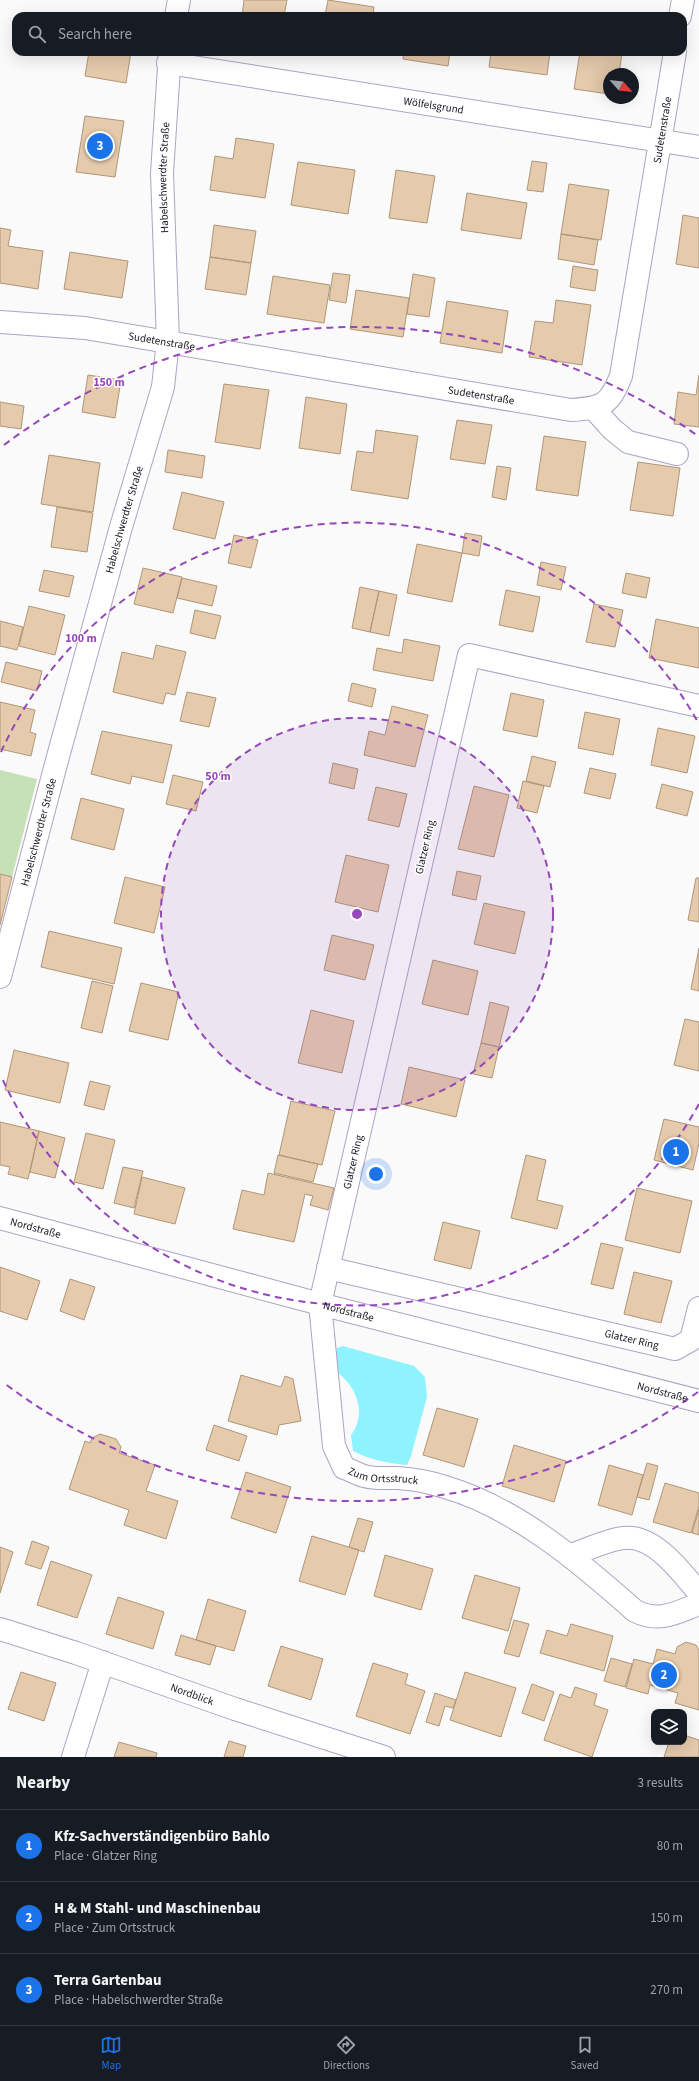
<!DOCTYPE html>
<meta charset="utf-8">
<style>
body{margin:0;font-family:"Source Sans 3",sans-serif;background:#20242c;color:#f1f3f6}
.controls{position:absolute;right:12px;bottom:12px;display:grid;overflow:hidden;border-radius:8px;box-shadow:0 4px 16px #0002}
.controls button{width:36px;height:36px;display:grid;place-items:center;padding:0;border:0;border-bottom:1px solid #363941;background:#171b24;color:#f1f3f6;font:20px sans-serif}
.compass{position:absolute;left:603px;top:68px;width:36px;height:36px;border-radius:50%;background:#171b24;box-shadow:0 4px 16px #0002;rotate:117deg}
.you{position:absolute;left:376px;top:1174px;width:14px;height:14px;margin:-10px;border:3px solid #fff;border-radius:50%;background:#1a73e8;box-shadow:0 0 0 6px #1a73e833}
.badge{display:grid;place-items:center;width:26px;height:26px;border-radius:50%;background:#1a73e8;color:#fff;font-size:13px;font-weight:700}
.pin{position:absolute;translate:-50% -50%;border:2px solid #fff;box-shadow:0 1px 4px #0006}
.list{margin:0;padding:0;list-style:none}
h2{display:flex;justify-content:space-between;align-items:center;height:52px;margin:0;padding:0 16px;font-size:17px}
h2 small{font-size:13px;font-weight:400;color:#9ea1a6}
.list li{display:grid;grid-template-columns:26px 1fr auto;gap:12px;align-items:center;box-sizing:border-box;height:72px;padding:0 16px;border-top:1px solid #363941}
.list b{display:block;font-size:15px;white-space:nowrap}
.list p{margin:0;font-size:13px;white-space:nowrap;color:#9ea1a6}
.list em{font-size:13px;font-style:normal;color:#9ea1a6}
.icon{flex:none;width:22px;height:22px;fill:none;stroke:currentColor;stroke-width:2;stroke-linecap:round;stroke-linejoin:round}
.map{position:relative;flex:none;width:699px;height:1757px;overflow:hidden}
.search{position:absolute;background:#171b24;box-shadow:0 4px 16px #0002;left:12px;right:12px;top:12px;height:44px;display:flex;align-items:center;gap:10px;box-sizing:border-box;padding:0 14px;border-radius:12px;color:#9ea1a6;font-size:15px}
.sheet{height:268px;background:#171b24}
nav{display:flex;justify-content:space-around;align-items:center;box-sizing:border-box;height:56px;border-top:1px solid #363941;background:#171b24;font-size:11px;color:#9ea1a6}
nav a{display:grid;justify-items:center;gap:2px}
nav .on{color:#1a73e8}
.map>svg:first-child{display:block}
</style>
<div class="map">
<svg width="699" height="1757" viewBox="0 0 699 1757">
<rect width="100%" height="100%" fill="#fafafa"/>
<path fill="#c6e0b8" d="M0,770L37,779L12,877L0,874Z"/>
<path fill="#8ef3ff" d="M343,1346L414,1366L425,1377L427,1397L411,1456L407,1465C387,1463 370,1460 353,1451L351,1435C367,1415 357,1387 338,1373L335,1356L337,1348Z"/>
<path fill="#e5caac" stroke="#af9679" d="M244,0H287L284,16H242Z
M328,0L374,7L373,16H325Z
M89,52H131L126,83L85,76Z
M404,52H450L448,66L403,59Z
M491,52H550L547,75L489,67Z
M580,52L622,53L619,74H609V94L574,89Z
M85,116L124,121L115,177L76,172Z
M236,138L274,144L265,198L210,190L215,156L233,159Z
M532,161L547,163L543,192L527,190Z
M298,162L355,170L348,214L291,205Z
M396,170L435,176L427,223L389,218Z
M569,184L609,190L601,240L561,234Z
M467,193L527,203L521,239L461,230Z
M683,215L699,218V268L676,264Z
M214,225L256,231L251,263L210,257Z
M0,228L11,230L8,246L43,251L38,289L0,283Z
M561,234L598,240L594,265L558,259Z
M70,252L128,261L122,298L64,289Z
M210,257L251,263L246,295L205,289Z
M573,266L598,270L595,291L570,287Z
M333,273L350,275L346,303L329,300Z
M413,274L435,278L429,317L407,314Z
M273,276L330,285L324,323L267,314Z
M356,290L409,298L403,337L350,329Z
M556,300L591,305L582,365L529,357L535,321L553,323Z
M447,301L508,311L502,353L440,343Z
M88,375L121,380L115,418L82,412Z
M699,375V427L674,424L678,392L696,395Z
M224,384L269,390L260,449L215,442Z
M306,397L347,404L340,454L299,448Z
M0,402L24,406L21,429L0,426Z
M457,420L492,425L485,464L450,459Z
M376,430L418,436L408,499L351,490L357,451L373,453Z
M544,436L586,442L578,496L536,490Z
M168,450L205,456L202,478L165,472Z
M49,455L100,463L93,512L41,504Z
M638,462L680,468L673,516L630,510Z
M497,466L511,468L506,500L492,497Z
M182,492L224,502L215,539L173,529Z
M57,507L93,513L87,552L51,547Z
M465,533L482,536L479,556L462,553Z
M234,535L258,540L251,568L228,563Z
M417,544L462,553L452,602L407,593Z
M541,562L566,567L561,590L537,585Z
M143,568L182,577L173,613L134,604Z
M44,570L74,576L69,597L39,591Z
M626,573L650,578L646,598L622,593Z
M182,578L217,586L212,606L177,598Z
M360,587L379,591L370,632L352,628Z
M506,590L540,597L533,632L499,625Z
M379,591L397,595L389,636L370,632Z
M594,604L623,610L615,647L586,642Z
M29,606L65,615L55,655L19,646Z
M195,610L221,616L215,639L190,633Z
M656,619L699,628V668L649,658Z
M0,621L23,627L17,650L0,646Z
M404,639L440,646L433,681L373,670L377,648L402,653Z
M156,645L186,652L175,695L166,693L163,704L113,692L122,652L153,659Z
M6,662L42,671L37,691L1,682Z
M352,683L376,689L372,707L348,701Z
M187,692L216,698L209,727L180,721Z
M511,693L544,700L537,737L503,730Z
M0,702L35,710L30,732L36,734L31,756L0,749Z
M392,706L428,715L415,767L364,755L369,731L385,735Z
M585,712L620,719L613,755L578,748Z
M658,728L695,736L687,773L651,765Z
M102,731L172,745L163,783L132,776L130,784L91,774Z
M532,756L556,762L550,787L526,781Z
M333,763L358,769L354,789L329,783Z
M590,768L616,774L610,799L584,793Z
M173,775L203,782L196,811L166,804Z
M523,781L544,786L537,813L517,808Z
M662,784L693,792L687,816L656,808Z
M474,786L509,795L494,857L458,849Z
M376,787L407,794L399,827L368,820Z
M81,798L124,809L114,850L71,839Z
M346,855L389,865L378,912L335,902Z
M457,871L481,876L476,900L452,895Z
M0,874L12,877L0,925Z
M125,877L165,887L154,933L114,923Z
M696,878H699V922L688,920Z
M484,903L525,912L515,954L474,944Z
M49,931L122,948L114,984L41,967Z
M332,935L374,945L365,980L324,970Z
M699,948V991L691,989Z
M433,960L478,971L468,1015L422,1004Z
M92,981L113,986L102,1033L81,1028Z
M141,983L179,992L168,1040L129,1031Z
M490,1002L509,1007L499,1047L481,1043Z
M311,1010L354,1021L342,1073L298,1063Z
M685,1019L699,1022V1071L674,1065Z
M481,1043L499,1047L492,1078L473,1074Z
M14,1050L69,1063L60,1103L5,1090Z
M409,1067L465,1080L456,1117L401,1104Z
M90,1081L110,1086L104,1110L84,1105Z
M291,1101L335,1111L322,1165L279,1155Z
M664,1119L699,1127V1143L693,1170L654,1160Z
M0,1122L39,1131L28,1179L8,1174L10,1167L0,1165Z
M39,1131L65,1138L55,1178L30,1172Z
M86,1133L115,1140L103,1189L74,1182Z
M278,1155L318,1164L313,1182L274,1173Z
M526,1155L546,1160L537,1200L563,1206L557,1229L511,1218Z
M123,1167L143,1171L134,1208L114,1203Z
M268,1173L334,1188L328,1210L310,1205L313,1196L305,1194L294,1242L233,1229L242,1190L264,1195Z
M142,1177L185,1188L175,1224L134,1214Z
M637,1188L692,1201L680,1253L625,1240Z
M443,1222L480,1231L471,1269L434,1260Z
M601,1243L623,1248L613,1289L591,1284Z
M0,1267L40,1281L27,1320L0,1311Z
M634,1272L672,1281L661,1323L624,1314Z
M70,1279L95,1287L84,1320L60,1311Z
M241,1375L281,1387L285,1376L293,1379L301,1421L279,1425L277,1435L228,1421Z
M437,1408L478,1419L464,1467L423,1455Z
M214,1425L247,1436L239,1461L206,1450Z
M100,1434L116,1439L121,1447L119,1453L155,1465L146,1491L178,1501L166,1539L124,1525L129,1510L69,1489L85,1441L90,1443L92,1438Z
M514,1445L566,1461L554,1502L502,1486Z
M647,1463L658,1466L649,1500L637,1497Z
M609,1465L643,1475L632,1515L598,1505Z
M246,1472L291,1487L276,1533L231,1518Z
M665,1483L699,1493V1506L691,1533L653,1522Z
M699,1509V1535L692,1533Z
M358,1518L373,1522L364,1552L349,1547Z
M312,1536L359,1550L345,1595L299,1581Z
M32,1541L49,1547L41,1569L25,1564Z
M0,1547L13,1552L0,1593Z
M385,1555L433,1569L421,1610L374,1596Z
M51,1561L92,1575L77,1618L37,1605Z
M475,1575L520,1588L508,1631L462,1618Z
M118,1597L164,1612L153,1649L106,1634Z
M208,1599L246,1611L234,1651L196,1640Z
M514,1620L529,1624L519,1657L504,1653Z
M571,1624L613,1636L604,1671L540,1653L547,1630L567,1636Z
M181,1635L216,1646L210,1665L175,1655Z
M686,1642L696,1645L699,1650V1710L675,1703L678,1693L650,1685L648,1694L626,1688L634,1659L653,1664L657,1649L675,1654L677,1647Z
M281,1646L323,1659L311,1700L268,1686Z
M611,1658L632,1664L625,1687L604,1681Z
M373,1663L408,1674L405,1684L425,1691L410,1734L356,1716Z
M21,1672L56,1683L44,1721L8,1709Z
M465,1672L516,1688L501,1737L450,1720Z
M532,1684L554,1692L544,1721L522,1713Z
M575,1687L597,1694L594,1705L608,1710L592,1757L544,1740L560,1694L571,1698Z
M435,1693L456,1700L453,1708L445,1706L439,1726L426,1722Z
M684,1735L699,1740V1757H664L669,1742H684Z
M229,1741L246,1746L243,1757H224Z
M119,1742L157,1753L156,1757H114Z"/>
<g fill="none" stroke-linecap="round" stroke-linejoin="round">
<defs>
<g id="minor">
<path d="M176,16L179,0"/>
<path d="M680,16L683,0"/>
<path id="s1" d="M168,63L699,147"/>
<path id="s2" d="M0,322L85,328L571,410C602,408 609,406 621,376L675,52"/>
<path d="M594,409L612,429L628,442L677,454"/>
<path id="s3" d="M699,706L469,655L320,1304L334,1446L344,1468C351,1470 357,1474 364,1476C374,1479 387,1478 397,1478C414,1479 430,1482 445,1487C515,1507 581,1563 635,1611C660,1623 675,1613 699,1604"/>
<path id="s4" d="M0,977L56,764L121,527L163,387L168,341L162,173L170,52"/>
<path id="s5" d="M0,1218L320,1304L699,1401"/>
<path id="s6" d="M328,1268L675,1349L691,1340L699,1308"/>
<path d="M571,1555C586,1550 609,1539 624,1538C654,1534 682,1573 699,1593"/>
<path id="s7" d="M0,1629L76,1653L235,1709L384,1757"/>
<path d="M73,1757L103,1662"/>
</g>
</defs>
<use href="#minor" stroke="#afa2c3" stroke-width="24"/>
<use href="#minor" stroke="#fff" stroke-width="22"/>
</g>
<circle cx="357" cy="914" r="196" fill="#9548b9" fill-opacity=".12"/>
<g fill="none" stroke="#9548b9" stroke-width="2" stroke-dasharray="7 5">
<circle cx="357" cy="914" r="196"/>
<path d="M699 1104A391 391 0 0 1 1 1076M1 752A391 391 0 0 1 699 724"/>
<path d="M698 1392A587 587 0 0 1 4 1383M4 445A587 587 0 0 1 698 436"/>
</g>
<g text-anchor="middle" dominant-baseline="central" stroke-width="3" stroke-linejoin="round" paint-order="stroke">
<g font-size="11" fill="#1a1521" stroke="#fff">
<text stroke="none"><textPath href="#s1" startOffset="269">Wölfelsgrund</textPath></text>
<text stroke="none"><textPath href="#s2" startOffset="894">Sudetenstraße</textPath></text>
<text stroke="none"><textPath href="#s4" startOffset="822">Habelschwerdter Straße</textPath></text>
<text stroke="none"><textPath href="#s2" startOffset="163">Sudetenstraße</textPath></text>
<text stroke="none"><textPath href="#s2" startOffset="487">Sudetenstraße</textPath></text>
<text stroke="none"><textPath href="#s4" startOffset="474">Habelschwerdter Straße</textPath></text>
<text stroke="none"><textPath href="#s4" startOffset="150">Habelschwerdter Straße</textPath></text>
<text transform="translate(425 847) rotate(-77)">Glatzer Ring</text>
<text transform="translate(353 1162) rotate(-77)">Glatzer Ring</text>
<text stroke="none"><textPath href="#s5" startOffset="37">Nordstraße</textPath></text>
<text stroke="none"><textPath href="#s5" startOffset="361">Nordstraße</textPath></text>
<text stroke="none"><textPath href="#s6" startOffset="312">Glatzer Ring</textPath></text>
<text stroke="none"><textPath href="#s5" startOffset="685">Nordstraße</textPath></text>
<text stroke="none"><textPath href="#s3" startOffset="1109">Zum Ortsstruck</textPath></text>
<text stroke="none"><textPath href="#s7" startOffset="203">Nordblick</textPath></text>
</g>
</g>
<circle cx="357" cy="914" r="6" fill="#9548b9" stroke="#fff" stroke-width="2"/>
<g font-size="12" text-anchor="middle" font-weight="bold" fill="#9548b9" stroke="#fff" stroke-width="3" stroke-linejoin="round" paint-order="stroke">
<text x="109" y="386">150 m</text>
<text x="81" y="642">100 m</text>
<text x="218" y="780">50 m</text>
</g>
</svg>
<div class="controls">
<button><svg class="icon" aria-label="layers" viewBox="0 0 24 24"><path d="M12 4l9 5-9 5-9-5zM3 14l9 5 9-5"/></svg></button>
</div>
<svg class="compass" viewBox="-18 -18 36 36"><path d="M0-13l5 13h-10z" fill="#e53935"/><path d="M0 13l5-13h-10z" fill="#9ea1a6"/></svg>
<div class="you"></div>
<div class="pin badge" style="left:676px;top:1152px">1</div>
<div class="pin badge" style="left:664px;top:1675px">2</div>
<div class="pin badge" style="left:100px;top:146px">3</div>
<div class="search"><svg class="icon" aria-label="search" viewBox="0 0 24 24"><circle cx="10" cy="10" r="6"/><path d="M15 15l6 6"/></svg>Search here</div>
</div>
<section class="sheet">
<h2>Nearby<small>3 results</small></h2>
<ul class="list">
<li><span class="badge">1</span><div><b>Kfz-Sachverständigenbüro Bahlo</b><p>Place · Glatzer Ring</p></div><em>80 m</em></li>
<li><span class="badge">2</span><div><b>H &amp; M Stahl- und Maschinenbau</b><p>Place · Zum Ortsstruck</p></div><em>150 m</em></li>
<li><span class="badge">3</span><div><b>Terra Gartenbau</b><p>Place · Habelschwerdter Straße</p></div><em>270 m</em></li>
</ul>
</section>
<nav>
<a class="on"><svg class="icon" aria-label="map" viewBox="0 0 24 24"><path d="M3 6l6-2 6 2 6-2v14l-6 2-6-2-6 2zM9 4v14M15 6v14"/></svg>Map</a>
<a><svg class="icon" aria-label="directions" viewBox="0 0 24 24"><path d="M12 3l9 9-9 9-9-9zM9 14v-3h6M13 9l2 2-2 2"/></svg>Directions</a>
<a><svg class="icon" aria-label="saved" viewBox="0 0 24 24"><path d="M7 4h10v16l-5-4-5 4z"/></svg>Saved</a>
</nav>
